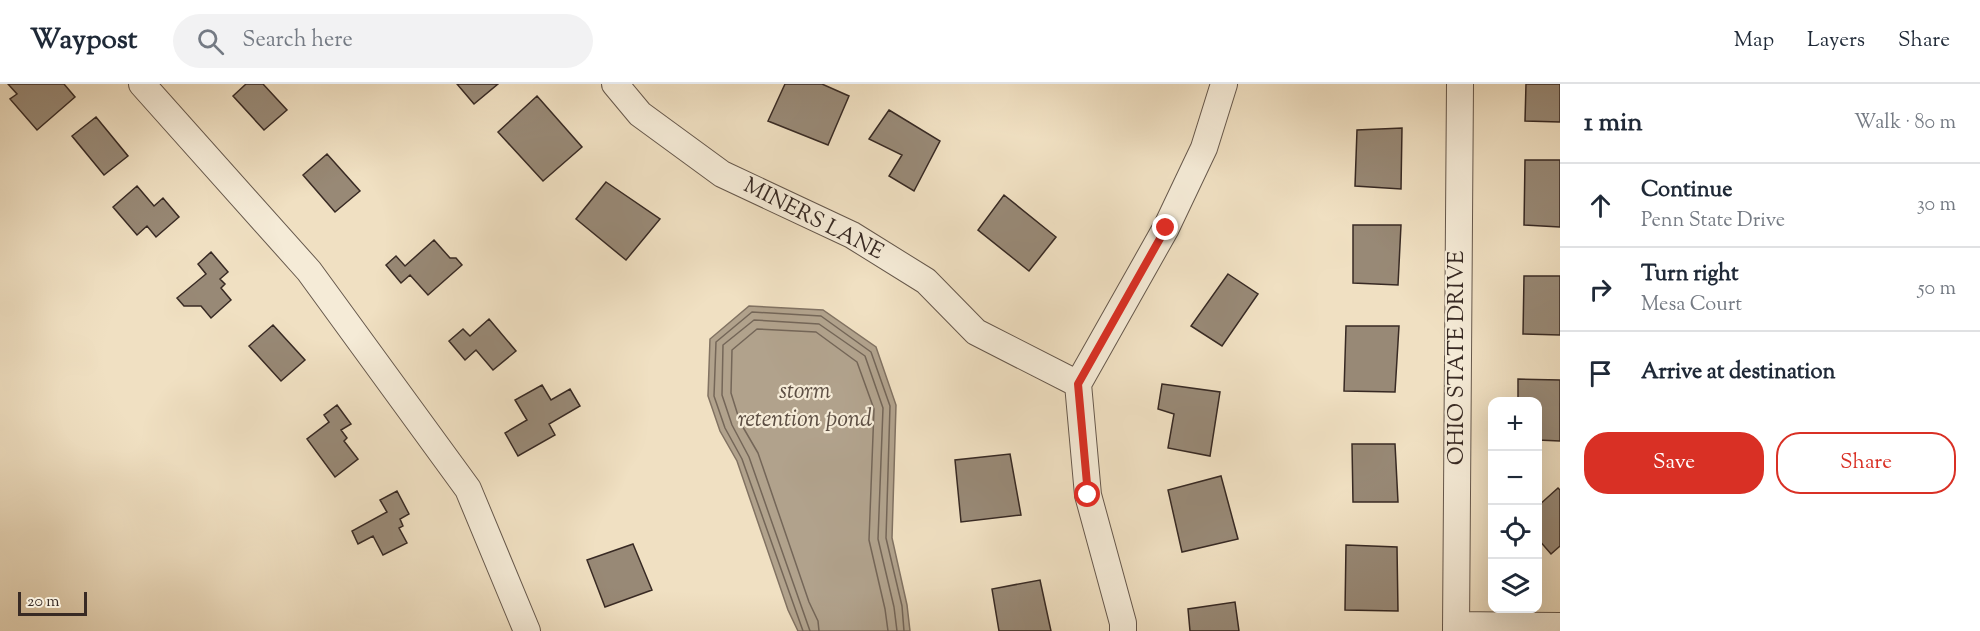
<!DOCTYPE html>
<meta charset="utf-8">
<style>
body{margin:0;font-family:"Sorts Mill Goudy",serif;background:#f2f2f3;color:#1f2937}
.controls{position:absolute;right:18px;bottom:18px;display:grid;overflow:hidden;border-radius:12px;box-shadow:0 6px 24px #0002}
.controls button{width:54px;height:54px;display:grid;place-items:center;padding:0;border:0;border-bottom:2px solid #e0e1e3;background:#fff;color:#1f2937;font:30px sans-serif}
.scale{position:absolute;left:18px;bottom:15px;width:69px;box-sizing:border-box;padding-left:6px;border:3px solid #382a24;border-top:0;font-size:16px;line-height:21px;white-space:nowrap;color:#382a24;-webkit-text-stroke:4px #f5ebd7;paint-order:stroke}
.stop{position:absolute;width:18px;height:18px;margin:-14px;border:4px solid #d93025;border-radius:50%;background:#fff}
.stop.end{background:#d93025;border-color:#fff;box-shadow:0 2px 6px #0008}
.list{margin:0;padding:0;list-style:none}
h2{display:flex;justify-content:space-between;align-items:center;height:78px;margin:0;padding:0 24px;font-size:26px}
h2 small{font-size:20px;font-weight:400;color:#747a83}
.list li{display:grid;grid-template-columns:39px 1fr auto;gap:18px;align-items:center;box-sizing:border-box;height:84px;padding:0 24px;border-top:2px solid #e0e1e3}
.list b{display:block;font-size:22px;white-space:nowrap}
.list p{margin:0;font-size:20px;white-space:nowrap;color:#747a83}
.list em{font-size:20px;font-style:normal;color:#747a83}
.actions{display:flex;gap:12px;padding:18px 24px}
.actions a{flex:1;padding:14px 0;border:2px solid #d93025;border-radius:24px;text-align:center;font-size:21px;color:#d93025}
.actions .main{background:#d93025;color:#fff}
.icon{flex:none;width:33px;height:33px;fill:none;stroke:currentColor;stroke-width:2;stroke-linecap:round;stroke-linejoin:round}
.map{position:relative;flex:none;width:1560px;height:547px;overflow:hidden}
header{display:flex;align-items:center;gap:36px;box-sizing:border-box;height:84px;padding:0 30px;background:#fff;border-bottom:2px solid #e0e1e3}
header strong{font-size:28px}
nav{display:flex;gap:33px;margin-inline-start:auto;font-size:21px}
.search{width:420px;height:54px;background:#f2f2f3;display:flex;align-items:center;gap:15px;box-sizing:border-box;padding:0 21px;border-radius:33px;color:#747a83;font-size:22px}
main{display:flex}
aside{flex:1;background:#fff}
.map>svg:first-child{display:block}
</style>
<header>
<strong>Waypost</strong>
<div class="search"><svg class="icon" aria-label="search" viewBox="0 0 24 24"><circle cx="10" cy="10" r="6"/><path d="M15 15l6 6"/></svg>Search here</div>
<nav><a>Map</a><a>Layers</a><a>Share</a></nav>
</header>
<main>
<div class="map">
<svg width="1560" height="547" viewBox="0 0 1560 547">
<rect width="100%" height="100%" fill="#f0e0c2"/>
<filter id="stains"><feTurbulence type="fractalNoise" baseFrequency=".00333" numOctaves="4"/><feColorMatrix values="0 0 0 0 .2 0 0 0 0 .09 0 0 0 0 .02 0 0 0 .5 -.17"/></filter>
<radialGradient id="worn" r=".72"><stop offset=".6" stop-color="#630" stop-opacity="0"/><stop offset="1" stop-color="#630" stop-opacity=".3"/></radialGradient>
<path fill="#b1a28c" stroke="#817262" stroke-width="1.5" d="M749,222L823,226L876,263L896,321L892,454L907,521L910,547H798L788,526L737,377L720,347L708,312L710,255Z"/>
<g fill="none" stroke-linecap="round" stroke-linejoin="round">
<path stroke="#746658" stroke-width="1.5" d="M803,547L742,375L725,344L714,312L716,258L752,228L821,232L871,268L890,322L886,454L902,522L904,547
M810,547L749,373L732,341L722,311L723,261L754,236L819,240L865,272L883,324L878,455L894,523L897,547
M819,547L818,537L809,518L758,369L740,338L731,309L732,266L757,245L816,248L857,278L874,325L869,456L885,525L888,547"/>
</g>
<path fill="#988976" stroke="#382a24" stroke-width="1.5" d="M8,0H64L75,13L37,46L10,15L17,10Z
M246,0H263L287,26L264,46L233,12Z
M457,0H498L474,20Z
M785,0H822L849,12L828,61L768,37Z
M1526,0H1560V38L1525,37Z
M537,12L582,63L543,97L498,48Z
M889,26L940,57L914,107L889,92L902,71L869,55Z
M96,33L128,72L104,91L72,52Z
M1402,44L1401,105L1355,102L1357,46Z
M327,70L360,107L335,128L303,91Z
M1525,76H1560V143L1524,141Z
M606,98L660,135L626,176L576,135Z
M137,102L154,122L163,114L179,133L156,153L147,142L137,151L113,123Z
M1004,111L1056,153L1029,187L978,146Z
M1353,141H1401L1398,201L1353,199Z
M434,156L450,174H456L462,181L428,211L410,191L401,199L386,181L396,172L405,182Z
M211,168L228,188L220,195L225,200L221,204L231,216L211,234L201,222H184L177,214L206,190L198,180Z
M1228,190L1258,210L1222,262L1191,242Z
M1524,192H1560V251L1523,250Z
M489,235L516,267L493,286L476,266L465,276L449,257L463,245L470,252Z
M273,241L305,276L281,297L249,262Z
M1346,242H1399L1395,308L1344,307Z
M1518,295L1560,296V357L1538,356V318H1518Z
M1162,300L1220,308L1210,372L1168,364L1174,330L1158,325Z
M542,301L551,316L570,305L580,322L549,340L555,351L518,372L505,349L527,336L515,316Z
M337,321L351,340L341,346L347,354L344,357L358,375L335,393L307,355L329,338L324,331Z
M1352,360H1395L1398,418H1353Z
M1010,370L1021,431L961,438L955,376Z
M1221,392L1238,455L1182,468L1168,406Z
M1558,404L1560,406V462L1551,470L1538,455V422Z
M397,407L409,430L400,435L403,442L399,444L407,459L383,471L373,452L358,460L352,447L387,428L380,416Z
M633,460L652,506L605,523L587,476Z
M1346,461L1397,463L1398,527L1345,526Z
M1040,496L1051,547H999L992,505Z
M1235,518L1239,547H1190L1188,525Z"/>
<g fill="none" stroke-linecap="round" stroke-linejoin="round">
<defs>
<path id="minor" d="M142,0L309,187L468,405L527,547
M615,0L640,30L722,90L852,151L926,197L976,248L1078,300
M1078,300L1166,144L1204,64L1224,0
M1078,300L1088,411L1123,539V547
M1456,541L1560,542
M1456,547L1460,0"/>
</defs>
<use href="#minor" stroke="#66584c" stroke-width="28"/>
<use href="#minor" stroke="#f5ebd7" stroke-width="26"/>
</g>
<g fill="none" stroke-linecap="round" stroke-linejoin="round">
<path stroke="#d93025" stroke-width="8" d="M1088,411L1078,300L1166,144"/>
</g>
<g text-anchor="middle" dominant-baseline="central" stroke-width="4.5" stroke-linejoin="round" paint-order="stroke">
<g font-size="22" fill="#382a24" stroke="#f5ebd7">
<text transform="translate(813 136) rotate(27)">MINERS LANE</text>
<text transform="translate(1458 274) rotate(-90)">OHIO STATE DRIVE</text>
</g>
<g font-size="24" font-style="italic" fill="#5c4e43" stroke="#f5ebd7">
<text x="805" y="308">storm<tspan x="805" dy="28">retention pond</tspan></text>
</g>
</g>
<rect width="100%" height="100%" filter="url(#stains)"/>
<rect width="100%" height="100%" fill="url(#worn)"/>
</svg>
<div class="controls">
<button>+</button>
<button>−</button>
<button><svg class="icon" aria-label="locate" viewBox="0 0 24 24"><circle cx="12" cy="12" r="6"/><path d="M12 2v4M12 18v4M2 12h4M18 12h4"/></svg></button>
<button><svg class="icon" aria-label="layers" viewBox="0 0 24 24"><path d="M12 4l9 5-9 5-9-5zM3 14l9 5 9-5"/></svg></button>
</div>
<div class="scale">20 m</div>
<div class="stop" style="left:1088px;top:411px"></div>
<div class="stop end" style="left:1166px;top:144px"></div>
</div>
<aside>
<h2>1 min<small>Walk · 80 m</small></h2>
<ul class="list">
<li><svg class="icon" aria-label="ahead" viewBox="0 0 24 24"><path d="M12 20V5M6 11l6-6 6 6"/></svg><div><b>Continue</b><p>Penn State Drive</p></div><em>30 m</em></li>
<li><svg class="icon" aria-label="right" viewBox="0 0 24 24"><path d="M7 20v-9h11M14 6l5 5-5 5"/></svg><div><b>Turn right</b><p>Mesa Court</p></div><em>50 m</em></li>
<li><svg class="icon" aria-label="arrive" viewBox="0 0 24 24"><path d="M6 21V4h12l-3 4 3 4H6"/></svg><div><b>Arrive at destination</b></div></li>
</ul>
<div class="actions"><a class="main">Save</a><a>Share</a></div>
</aside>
</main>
